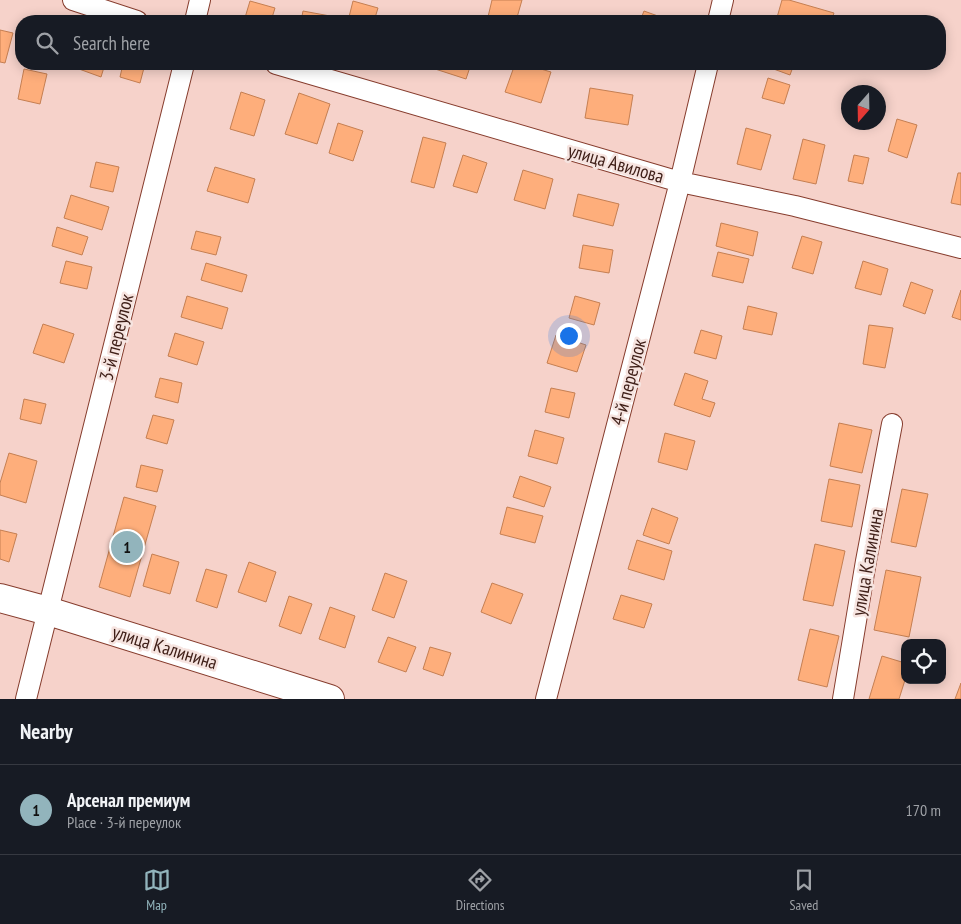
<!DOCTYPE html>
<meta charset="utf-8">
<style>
body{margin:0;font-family:"PT Sans Narrow",sans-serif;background:#20242c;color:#f1f3f6}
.controls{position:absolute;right:15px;bottom:15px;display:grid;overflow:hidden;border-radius:10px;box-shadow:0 2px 12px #0003}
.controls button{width:45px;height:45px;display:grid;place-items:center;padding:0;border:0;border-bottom:1px solid #363941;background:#171b24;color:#f1f3f6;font:25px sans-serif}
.compass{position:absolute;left:841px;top:85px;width:45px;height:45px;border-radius:50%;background:#171b24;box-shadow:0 2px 12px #0003;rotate:200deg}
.you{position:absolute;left:568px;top:335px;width:18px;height:18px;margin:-12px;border:4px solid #fff;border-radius:50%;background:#1a73e8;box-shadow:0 0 0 8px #1a73e833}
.badge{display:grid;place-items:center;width:32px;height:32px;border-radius:50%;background:#92b4bc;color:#111;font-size:16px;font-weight:700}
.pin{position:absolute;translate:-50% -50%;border:2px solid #fff;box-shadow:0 1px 5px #0006}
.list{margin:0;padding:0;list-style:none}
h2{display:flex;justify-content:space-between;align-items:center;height:65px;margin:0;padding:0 20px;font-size:21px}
h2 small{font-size:16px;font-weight:400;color:#9ea1a6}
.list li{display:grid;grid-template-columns:32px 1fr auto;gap:15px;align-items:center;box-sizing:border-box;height:90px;padding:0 20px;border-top:1px solid #363941}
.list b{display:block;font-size:19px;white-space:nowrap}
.list p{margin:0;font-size:16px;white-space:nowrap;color:#9ea1a6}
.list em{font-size:16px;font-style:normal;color:#9ea1a6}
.icon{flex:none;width:28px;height:28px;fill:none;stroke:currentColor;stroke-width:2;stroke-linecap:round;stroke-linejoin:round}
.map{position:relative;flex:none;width:961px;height:699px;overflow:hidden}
.search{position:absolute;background:#171b24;box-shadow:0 2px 12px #0003;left:15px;right:15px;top:15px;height:55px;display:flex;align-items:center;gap:12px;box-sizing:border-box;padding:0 18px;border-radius:20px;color:#9ea1a6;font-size:19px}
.sheet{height:155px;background:#171b24}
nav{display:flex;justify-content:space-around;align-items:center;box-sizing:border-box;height:70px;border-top:1px solid #363941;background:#171b24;font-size:14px;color:#9ea1a6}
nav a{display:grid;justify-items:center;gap:2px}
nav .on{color:#92b4bc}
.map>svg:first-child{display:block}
</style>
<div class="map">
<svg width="961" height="699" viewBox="0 0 961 699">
<rect width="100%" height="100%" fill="#f6d2ca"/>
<path fill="#feae7b" stroke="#c57f52" d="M492,0H522L516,21H487Z
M782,0H789L834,13L831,21H776Z
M250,1L275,8L271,21H244Z
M353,1L378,8L374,21H348Z
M303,11L330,16L329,21H301Z
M644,11L669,20L668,21H640Z
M0,30L13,33L5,63L0,62Z
M80,64H105L101,77L79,69Z
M123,64H145L140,83L120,77Z
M430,64H471L466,79L429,67Z
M515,64H524L551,72L541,103L505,92Z
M760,64H794L790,75Z
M24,69L47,74L40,104L18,99Z
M768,78L790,85L784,104L762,98Z
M590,88L633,95L628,125L585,118Z
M241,92L265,100L254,136L230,129Z
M299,93L330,104L317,144L285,134Z
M897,119L917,125L907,158L888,151Z
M338,123L363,131L353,161L329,153Z
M746,128L771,135L761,170L737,164Z
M423,137L446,143L434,188L411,182Z
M803,139L825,145L816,184L793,179Z
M463,155L487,163L477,193L453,186Z
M854,155L869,158L863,184L848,181Z
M96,162L119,167L113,192L90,187Z
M215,167L255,179L248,203L207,191Z
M523,170L553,179L545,209L514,200Z
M958,173H961V205L951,203Z
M578,194L619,204L613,226L573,216Z
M71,195L109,207L102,230L64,218Z
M721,223L758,232L753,256L716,246Z
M57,227L88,237L82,255L52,246Z
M196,231L221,237L216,255L191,249Z
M802,236L822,242L813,274L792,268Z
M583,245L613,250L609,273L579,268Z
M718,252L749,259L743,283L712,276Z
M66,261L92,267L87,289L60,283Z
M863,261L888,269L881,295L855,288Z
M206,263L247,275L242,292L201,280Z
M911,282L933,290L925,314L903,306Z
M961,290V320L952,317Z
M187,296L228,308L222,329L181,317Z
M575,296L600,303L594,325L569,318Z
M748,306L777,313L772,335L743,329Z
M43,324L74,334L64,363L33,353Z
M869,325L893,328L885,368L863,364Z
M701,330L722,336L716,359L694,353Z
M175,333L204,342L197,365L168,356Z
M556,335L586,345L577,372L547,363Z
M685,373L708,381L702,399L715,403L710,417L674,405Z
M160,378L182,383L178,403L155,397Z
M551,388L575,393L569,418L545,412Z
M24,399L46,404L41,424L20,419Z
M153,415L174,420L167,444L146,438Z
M839,423L872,430L862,473L830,466Z
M535,430L564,438L557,464L528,456Z
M665,433L695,441L687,470L658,462Z
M9,453L37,461L26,503L0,495V483Z
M141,465L163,470L157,492L136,487Z
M520,476L551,487L544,507L513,497Z
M829,479L860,485L852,527L821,521Z
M902,489L928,494L916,547L891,542Z
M124,497L156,506L130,597L99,587Z
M507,507L543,516L535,543L500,534Z
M652,508L678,518L669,544L643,535Z
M0,530L17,534L9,562L0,559Z
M637,540L672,551L664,580L628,569Z
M815,544L845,551L833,606L803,600Z
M152,554L179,562L170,594L143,586Z
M249,562L276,572L266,602L238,592Z
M206,569L227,575L217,608L196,601Z
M886,570L921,577L909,637L874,630Z
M385,573L407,581L394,618L372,610Z
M492,583L523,594L511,624L481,612Z
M621,595L652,604L644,628L613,619Z
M289,596L312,604L301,634L279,626Z
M330,607L355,616L345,648L319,639Z
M810,629L839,636L827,687L798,680Z
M388,637L416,647L406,672L378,662Z
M430,647L451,653L443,676L423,669Z
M882,656L905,663V680L899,699H869Z
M961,683V699H955Z"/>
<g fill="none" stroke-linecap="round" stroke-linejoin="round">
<defs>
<path id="street" d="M73,0L137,21
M195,21L200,0
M718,21L723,0
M276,64L680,182L795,206L961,248
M26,699L184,64
M546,699L680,182L708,64
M843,699L866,561L892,424"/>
<path id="secondary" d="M0,598L48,611L330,699"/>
</defs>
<use href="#street" stroke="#863c2d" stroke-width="22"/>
<use href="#secondary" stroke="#863c2d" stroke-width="30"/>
<use href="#street" stroke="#fff" stroke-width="20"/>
<use href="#secondary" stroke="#fff" stroke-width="28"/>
</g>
<g text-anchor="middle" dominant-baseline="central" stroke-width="5" stroke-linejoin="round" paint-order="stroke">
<g font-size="19" fill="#3e1e17" stroke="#f6e4e0">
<text transform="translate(616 163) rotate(16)">улица Авилова</text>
<text transform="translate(116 337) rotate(-76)">3-й переулок</text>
<text transform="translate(628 382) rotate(-75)">4-й переулок</text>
<text transform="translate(867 562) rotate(-80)">улица Калинина</text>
<text transform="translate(165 647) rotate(17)">улица Калинина</text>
</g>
</g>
</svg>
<div class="controls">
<button><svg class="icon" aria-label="locate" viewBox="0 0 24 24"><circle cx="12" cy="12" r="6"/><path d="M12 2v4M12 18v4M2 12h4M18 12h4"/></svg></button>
</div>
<svg class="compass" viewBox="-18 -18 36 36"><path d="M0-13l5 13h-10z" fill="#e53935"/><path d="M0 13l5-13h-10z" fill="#9ea1a6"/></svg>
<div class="you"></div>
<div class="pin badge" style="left:127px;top:547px">1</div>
<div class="search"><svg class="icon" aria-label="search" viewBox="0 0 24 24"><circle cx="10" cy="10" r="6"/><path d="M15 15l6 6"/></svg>Search here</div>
</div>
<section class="sheet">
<h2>Nearby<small></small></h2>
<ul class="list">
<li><span class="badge">1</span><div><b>Арсенал премиум</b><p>Place · 3-й переулок</p></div><em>170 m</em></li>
</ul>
</section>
<nav>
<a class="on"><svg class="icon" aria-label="map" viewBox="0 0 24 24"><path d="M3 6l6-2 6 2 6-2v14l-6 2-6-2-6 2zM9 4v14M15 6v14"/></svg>Map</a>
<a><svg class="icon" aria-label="directions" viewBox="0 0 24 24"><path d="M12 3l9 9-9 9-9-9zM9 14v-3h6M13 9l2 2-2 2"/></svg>Directions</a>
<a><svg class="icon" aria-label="saved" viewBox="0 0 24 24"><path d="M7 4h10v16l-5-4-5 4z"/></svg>Saved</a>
</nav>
